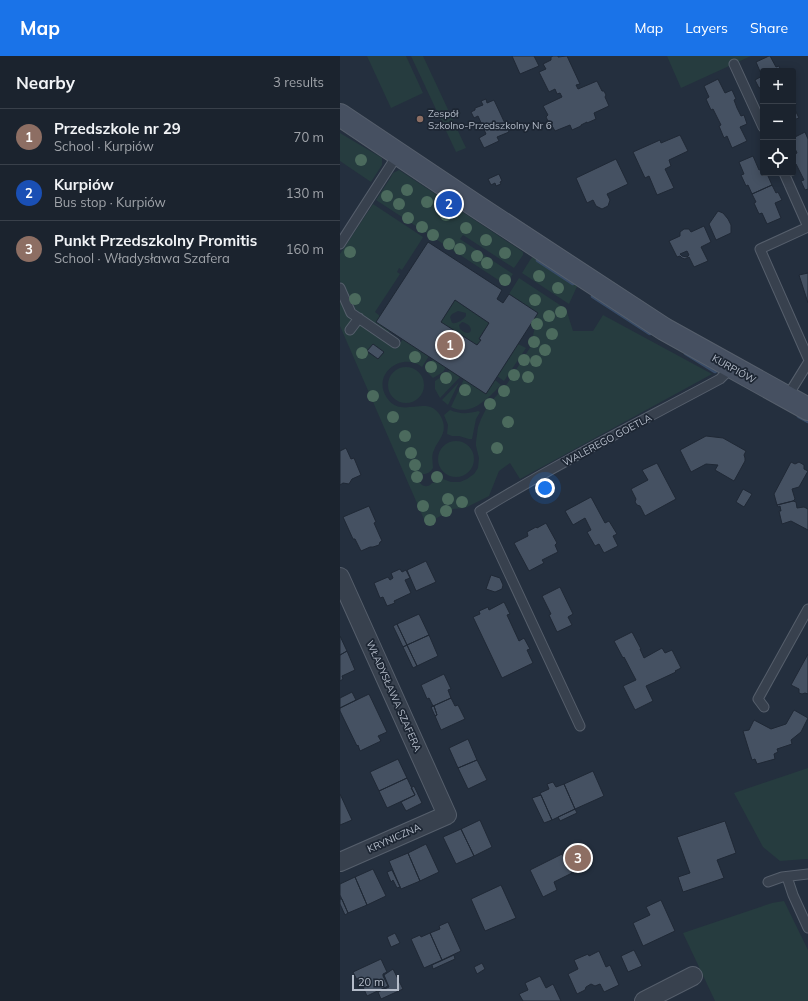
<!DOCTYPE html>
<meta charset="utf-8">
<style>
body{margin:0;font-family:Mulish,sans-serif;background:#282f3a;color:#f1f3f6}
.controls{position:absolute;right:12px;top:12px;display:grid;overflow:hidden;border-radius:4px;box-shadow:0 2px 10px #0003}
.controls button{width:36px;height:36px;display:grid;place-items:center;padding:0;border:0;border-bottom:1px solid #39404a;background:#1b232e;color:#f1f3f6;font:20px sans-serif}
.scale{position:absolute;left:12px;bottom:10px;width:47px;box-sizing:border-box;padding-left:4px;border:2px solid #b4bcc9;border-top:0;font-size:11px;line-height:14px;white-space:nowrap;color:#b4bcc9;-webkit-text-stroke:3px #1d2633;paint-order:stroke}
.you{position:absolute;left:205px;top:432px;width:14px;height:14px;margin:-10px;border:3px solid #fff;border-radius:50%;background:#1a73e8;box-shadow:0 0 0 6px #1a73e833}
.badge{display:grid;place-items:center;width:26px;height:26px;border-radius:50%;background:#1a73e8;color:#fff;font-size:13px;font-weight:700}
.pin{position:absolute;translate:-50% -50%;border:2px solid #fff;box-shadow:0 1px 4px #0006}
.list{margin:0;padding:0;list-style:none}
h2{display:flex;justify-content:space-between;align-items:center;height:52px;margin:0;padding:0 16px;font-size:17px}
h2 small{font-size:13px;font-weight:400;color:#a0a4aa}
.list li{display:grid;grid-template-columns:26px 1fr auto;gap:12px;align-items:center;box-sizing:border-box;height:56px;padding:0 16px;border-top:1px solid #39404a}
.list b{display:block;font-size:15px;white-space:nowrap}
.list p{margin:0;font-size:13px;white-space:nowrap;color:#a0a4aa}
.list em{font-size:13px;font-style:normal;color:#a0a4aa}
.icon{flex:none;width:22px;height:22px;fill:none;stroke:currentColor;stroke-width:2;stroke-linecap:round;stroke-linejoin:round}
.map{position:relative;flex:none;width:468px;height:945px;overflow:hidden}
header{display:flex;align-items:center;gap:24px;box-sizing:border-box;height:56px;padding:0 20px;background:#1a73e8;color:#fff}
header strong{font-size:19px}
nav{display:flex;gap:22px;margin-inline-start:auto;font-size:14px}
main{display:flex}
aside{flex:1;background:#1b232e}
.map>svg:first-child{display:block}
</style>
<header>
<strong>Map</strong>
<nav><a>Map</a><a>Layers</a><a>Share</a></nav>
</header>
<main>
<aside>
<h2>Nearby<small>3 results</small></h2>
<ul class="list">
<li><span class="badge" style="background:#8d6e63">1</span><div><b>Przedszkole nr 29</b><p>School · Kurpiów</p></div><em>70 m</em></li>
<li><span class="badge" style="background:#1a4fb4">2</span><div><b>Kurpiów</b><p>Bus stop · Kurpiów</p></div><em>130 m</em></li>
<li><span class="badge" style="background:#8d6e63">3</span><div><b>Punkt Przedszkolny Promitis</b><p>School · Władysława Szafera</p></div><em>160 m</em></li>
</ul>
</aside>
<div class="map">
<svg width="468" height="945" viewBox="0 0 468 945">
<rect width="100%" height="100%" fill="#242f3e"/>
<path fill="#263c3f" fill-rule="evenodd" d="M27,0H66L83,37L51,52Z
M71,0H83L126,92L116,96Z
M327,0H411L341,32Z
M0,77L42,102V109L31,126L0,105Z
M59,114L183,196V199L174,212L123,179L120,183L173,218L166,229L36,144L51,121L53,117Z
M33,148L83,181L82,183L62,214L59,212L57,216L60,218L35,256L40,260L50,275L48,278L12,252L0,225V198Z
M195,198L239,226L229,248L182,217L190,204Z
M179,222L226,253L233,275H253L263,259L372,318L180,423L170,407L159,415L149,440L125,452L113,453L86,468L0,270V244L4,254L10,261L11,266L18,270H23L56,293L63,283L89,300L82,311C61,295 31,319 47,342C62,365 90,335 102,363C108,377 98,384 94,394C91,400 93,406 93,412C88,420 83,418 75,417L72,420C72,425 75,426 79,426C83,431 88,432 92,427L98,426L103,423L111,426H120L127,423L134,418L138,412L139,402L136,390V386L138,371L141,363L148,349L167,328L191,290L195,270L191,268L198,257L169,238ZM33,288L44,296L38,303L27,296Z
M115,244L149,267L139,282L141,284L137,289L101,266ZM118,255L126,257V260C123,264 117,268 112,267L110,261L112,258ZM122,266C136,269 132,284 120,273L119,269Z
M178,288L186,292L164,325L157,320Z
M93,303L106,311L103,316L93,322L85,314Z
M48 329a18 18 0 1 1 36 0a18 18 0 1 1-36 0Z
M110,314L120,321L100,342L95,333V325L107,317Z
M124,323L155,324L161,329C148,342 132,361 111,351Z
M119,326L108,349L102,344Z
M110,354C119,358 128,358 138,355L140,356L136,363L132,383H129L119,380H112L107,378L108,369L104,359Z
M98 403a18 18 0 1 1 36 0a18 18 0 1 1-36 0Z
M468,712V803H466L440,805L423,791L394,737Z
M444,845L468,894V945H375L343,877L432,847Z"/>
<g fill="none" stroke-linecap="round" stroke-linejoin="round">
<path stroke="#394c67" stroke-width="4.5" d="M198,204L233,227
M253,240L310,277
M346,297L375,315
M459,360L468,365"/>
</g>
<path fill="#455162" stroke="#1f2835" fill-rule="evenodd" d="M172,0H194L199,10L180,18Z
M213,0H218V1L227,0L240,28L236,29L238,33L257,25L262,35H264L266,39L265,41L269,50L254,57L256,63L247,67V66L241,69V70L232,74L230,69L215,75L210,66L208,65L206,61L208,59L203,50L222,41L220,37L217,38L215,33L209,36L199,16L206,13L203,8L211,4V1Z
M429,0H430L436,11L439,10L441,15H423V34L422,31L419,32L415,24L422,20L416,6Z
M378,23L385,37L392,34L396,43L394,44L397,52L401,60L404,59L407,68L400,71L407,85L392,92L387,80L384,82L379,70L381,69L373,53L371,54L366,43L369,41L364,30Z
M453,41L456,49L453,50L459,62L453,64Z
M146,43L147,47L154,44L169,76L157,81L159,85L144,92L139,82L146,78L138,60L134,62L131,56L135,54V52L143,49L141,45Z
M465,76L468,83V133L465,134L461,125L464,124L456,108L454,109L453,107V99L457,97L453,88V82Z
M340,79L348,95L329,104L331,110L325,113L334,132L317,139L309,120L305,122L293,96L320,84L321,87Z
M413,100L419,114L423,113V117H430V119L428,120L432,129L412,138L408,129L406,130L401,119L404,118L399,106Z
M276,103L288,128L267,138L270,144L268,150L262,153L256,150L253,144L247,147L236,122Z
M159,118L162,125L160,126L161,128L156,130L155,127L151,129L148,123Z
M432,129L436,137L438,136L442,144L435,147L441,162L427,168L422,157L419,158L414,147L416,146L412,138Z
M378,155L383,157L388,163L391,169V177L376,184L369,168Z
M364,170L371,186L361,191L368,205L354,211L349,201L345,203L342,202L340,200L337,201L329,185L340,180V176L344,173H349L351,176Z
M88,186L162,234L157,243L163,247L169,238L198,257L146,338L36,266ZM115,244L149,267L139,283L141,284L137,289L101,266Z
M347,195L349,199L347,201L342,200L340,198Z
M468,217V247L459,219Z
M33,288L44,296L38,303L27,295Z
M366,380L383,382L406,395L404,399L405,402V405L394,425L375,414L378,409L366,408L351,416L340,394Z
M6,392L11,403L14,402L21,419L12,423L9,428L3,427L0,429V395Z
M451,406L455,408L459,406L464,409V413L468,415L459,431L452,433L455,443L453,445L437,449L434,438Z
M317,407L336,443L305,460L300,450L297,449L295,446L296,443L291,433L308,424L302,414Z
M403,433L412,438L404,451L396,446Z
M251,441L265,467L269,465L277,478L273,480L278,490L264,497L259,488L255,490L247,476L251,474L245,462L233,469L225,455Z
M453,445L456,446L457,452L464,451L468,453V474L451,465L442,468L439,455H441L440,450L438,451L437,449Z
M29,450L36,466L34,467L42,485L40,486L39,489L33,491H30L21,495L15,483H13L3,461Z
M206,467L217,487L215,489L218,496L202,504L204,507L189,515L174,487L188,480L187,476L196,471L197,472Z
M86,505L96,526L76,535L67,514Z
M60,513L62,516L66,514L70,522L65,524L71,537L54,545L55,547L47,550L43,541L40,542L34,527L48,521L50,524L53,522L51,517Z
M151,519L160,522L163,529L162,533L155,536L146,533Z
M220,531L233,558L228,561L232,569L217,576L209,559L211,558L202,540Z
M164,546L170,558L167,559L179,585L184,582L190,593L187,594L193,607L162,622L133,561L140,558L139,555L148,551L149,554Z
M79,558L89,579L67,589L57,568Z
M57,568L67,589L63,591L53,570Z
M292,576L301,593H300L304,602L322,592L325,597L332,594L341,612L335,615L336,616L306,630L313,645L295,654L283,630L296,624L284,601L283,602L274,585Z
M89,579L98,600L77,610L67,589Z
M0,580L7,595L0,599Z
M67,589L77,610L73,612L63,591Z
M7,595L15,614L2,620L3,623L0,625V599Z
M468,598V638L465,637L462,638L459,637V633L451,629Z
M104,618L111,633L108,634L111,642L91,651L93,650L89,642L87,643L81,629Z
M12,636L16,644L0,652V642Z
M29,638L47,676L38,680L41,685L20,695L18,689L17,690L0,655V652Z
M111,642L115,650L118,649L125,663L101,674L95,660L97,659L94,650L91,651Z
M94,650L97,659L95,660L91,651Z
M454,654L468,662L461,676L451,684L452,688L437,693L438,696L434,698L435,703L417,708L415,703L412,704L403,675L409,674L414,664L431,673L446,668Z
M128,683L137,704L118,712L109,692Z
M58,703L67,722L39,735L30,716Z
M137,704L147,724L128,733L118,712Z
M253,715L264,740L235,753L224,728Z
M67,722L75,739L47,752L39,735Z
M213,726L216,731L224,728L235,753L212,764L200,737L209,733L207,728Z
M74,730L82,747L66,755L61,746L75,739L71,732Z
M0,738L12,764L0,769Z
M201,739L212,764L204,767L192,742Z
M235,753L237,757L220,765L218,761Z
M140,764L152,791L134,800L121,773Z
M385,765L396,797L377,804L384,822L343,836L338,821L350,817L337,781Z
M121,773L134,800L116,808L103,781Z
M86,788L99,816L80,825L68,797Z
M68,797L80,825L61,833L49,805Z
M222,798L232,817L214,826L217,834L203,841L190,814Z
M33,813L46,840L27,849L15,821Z
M52,814L60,831L57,832L53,824L51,826L47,816Z
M15,821L27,849L8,857L0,839V828Z
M161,829L176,862L145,875L131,843Z
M0,843H2L8,857L5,859L0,848Z
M321,844L335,875L303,890L293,867L310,859L306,851Z
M108,866L121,895L102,904L90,877L100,873L99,870Z
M55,877L60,887L51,891L47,881Z
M90,877L102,904L84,912L71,883L80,879L81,881Z
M294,894L302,910L288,916L281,900Z
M259,895L266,911L270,909L279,929L264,936L260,928L255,930L251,928L246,931L245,934L237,938L228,918L238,913L234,904L248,898L249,900Z
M114,899L115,903L93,913L92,909Z
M41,903L47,916L43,918V920L48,930L27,940L23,931L21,932L13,916Z
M142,907L145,913L137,918L134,911Z
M53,913L63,933L41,943L38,936L49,931L44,919Z
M200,920L206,932L213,928L221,945H183L179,938L188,934L185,927Z"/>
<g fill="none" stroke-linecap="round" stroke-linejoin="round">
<defs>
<path id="lane" d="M394,8L423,71
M444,117L468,171
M468,171L420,193L468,302
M0,188L58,98
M0,232L11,257L55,287
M10,274L19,262
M447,341L468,307
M424,651L418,643L468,553
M240,670L140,455C218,407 300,366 380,323L392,311
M447,821L453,839L468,872
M428,826L442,821L468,818"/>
<path id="street" d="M0,521L107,759L0,806
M304,945L353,920"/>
<path id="secondary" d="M0,59L136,150L324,273L468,353"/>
</defs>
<use href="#lane" stroke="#565f6c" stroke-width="11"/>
<use href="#street" stroke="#565f6c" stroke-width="20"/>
<use href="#secondary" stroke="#565f6c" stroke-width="24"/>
<use href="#lane" stroke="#38414e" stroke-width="9"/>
<use href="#street" stroke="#38414e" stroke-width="18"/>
<use href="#secondary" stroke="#465061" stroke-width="22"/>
</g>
<g fill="#4b6a5d">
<circle cx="21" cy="104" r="6"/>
<circle cx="67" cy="134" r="6"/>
<circle cx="47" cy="140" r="6"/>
<circle cx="87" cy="146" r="6"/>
<circle cx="59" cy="148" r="6"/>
<circle cx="106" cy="159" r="6"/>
<circle cx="68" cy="162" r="6"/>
<circle cx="82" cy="171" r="6"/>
<circle cx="126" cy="172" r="6"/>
<circle cx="93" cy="179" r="6"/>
<circle cx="146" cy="184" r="6"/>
<circle cx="109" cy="188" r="6"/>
<circle cx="120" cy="193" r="6"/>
<circle cx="10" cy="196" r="6"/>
<circle cx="165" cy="197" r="6"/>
<circle cx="137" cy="200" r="6"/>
<circle cx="147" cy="207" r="6"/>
<circle cx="199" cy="220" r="6"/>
<circle cx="165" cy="224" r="6"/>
<circle cx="218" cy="232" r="6"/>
<circle cx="15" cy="243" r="6"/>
<circle cx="195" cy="244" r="6"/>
<circle cx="221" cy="256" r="6"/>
<circle cx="209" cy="260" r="6"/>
<circle cx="197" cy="268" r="6"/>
<circle cx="212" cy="278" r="6"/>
<circle cx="194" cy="286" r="6"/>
<circle cx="205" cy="294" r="6"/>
<circle cx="22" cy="297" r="6"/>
<circle cx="75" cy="301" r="6"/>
<circle cx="184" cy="304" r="6"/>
<circle cx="196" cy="305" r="6"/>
<circle cx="91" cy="311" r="6"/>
<circle cx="174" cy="319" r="6"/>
<circle cx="188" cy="321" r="6"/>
<circle cx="106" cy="322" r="6"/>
<circle cx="125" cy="334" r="6"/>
<circle cx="164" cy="335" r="6"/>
<circle cx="33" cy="340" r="6"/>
<circle cx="150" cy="348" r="6"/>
<circle cx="53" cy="361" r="6"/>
<circle cx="168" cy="366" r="6"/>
<circle cx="65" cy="380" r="6"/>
<circle cx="157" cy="392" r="6"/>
<circle cx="71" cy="397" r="6"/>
<circle cx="75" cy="409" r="6"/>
<circle cx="77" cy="421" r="6"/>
<circle cx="97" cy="421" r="6"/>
<circle cx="108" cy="443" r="6"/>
<circle cx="122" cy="446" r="6"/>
<circle cx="83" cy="450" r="6"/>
<circle cx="106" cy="455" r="6"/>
<circle cx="90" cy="464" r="6"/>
</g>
<circle fill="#8d6e63" stroke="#1d2633" stroke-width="1.5" cx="80" cy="63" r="4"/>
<g text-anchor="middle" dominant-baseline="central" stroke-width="3.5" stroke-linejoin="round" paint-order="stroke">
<g font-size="10" fill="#b4bcc9" stroke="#1d2633" text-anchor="start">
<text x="88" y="57">Zespół<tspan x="88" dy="12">Szkolno-Przedszkolny Nr 6</tspan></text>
</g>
<g font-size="10" fill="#b4bcc9" stroke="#1d2633">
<text transform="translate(394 313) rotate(29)">KURPIÓW</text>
<text transform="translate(267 384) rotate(-28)">WALEREGO GOETLA</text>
<text transform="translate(54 640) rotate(66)">WŁADYSŁAWA SZAFERA</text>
<text transform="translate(54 782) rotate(-24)">KRYNICZNA</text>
</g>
</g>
</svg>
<div class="controls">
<button>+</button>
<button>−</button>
<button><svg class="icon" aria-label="locate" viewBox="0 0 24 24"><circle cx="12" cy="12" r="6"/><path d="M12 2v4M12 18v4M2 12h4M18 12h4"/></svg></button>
</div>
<div class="scale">20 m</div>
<div class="you"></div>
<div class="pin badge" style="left:110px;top:289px;background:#8d6e63">1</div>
<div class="pin badge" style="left:109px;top:148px;background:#1a4fb4">2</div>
<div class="pin badge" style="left:238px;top:802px;background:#8d6e63">3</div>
</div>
</main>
